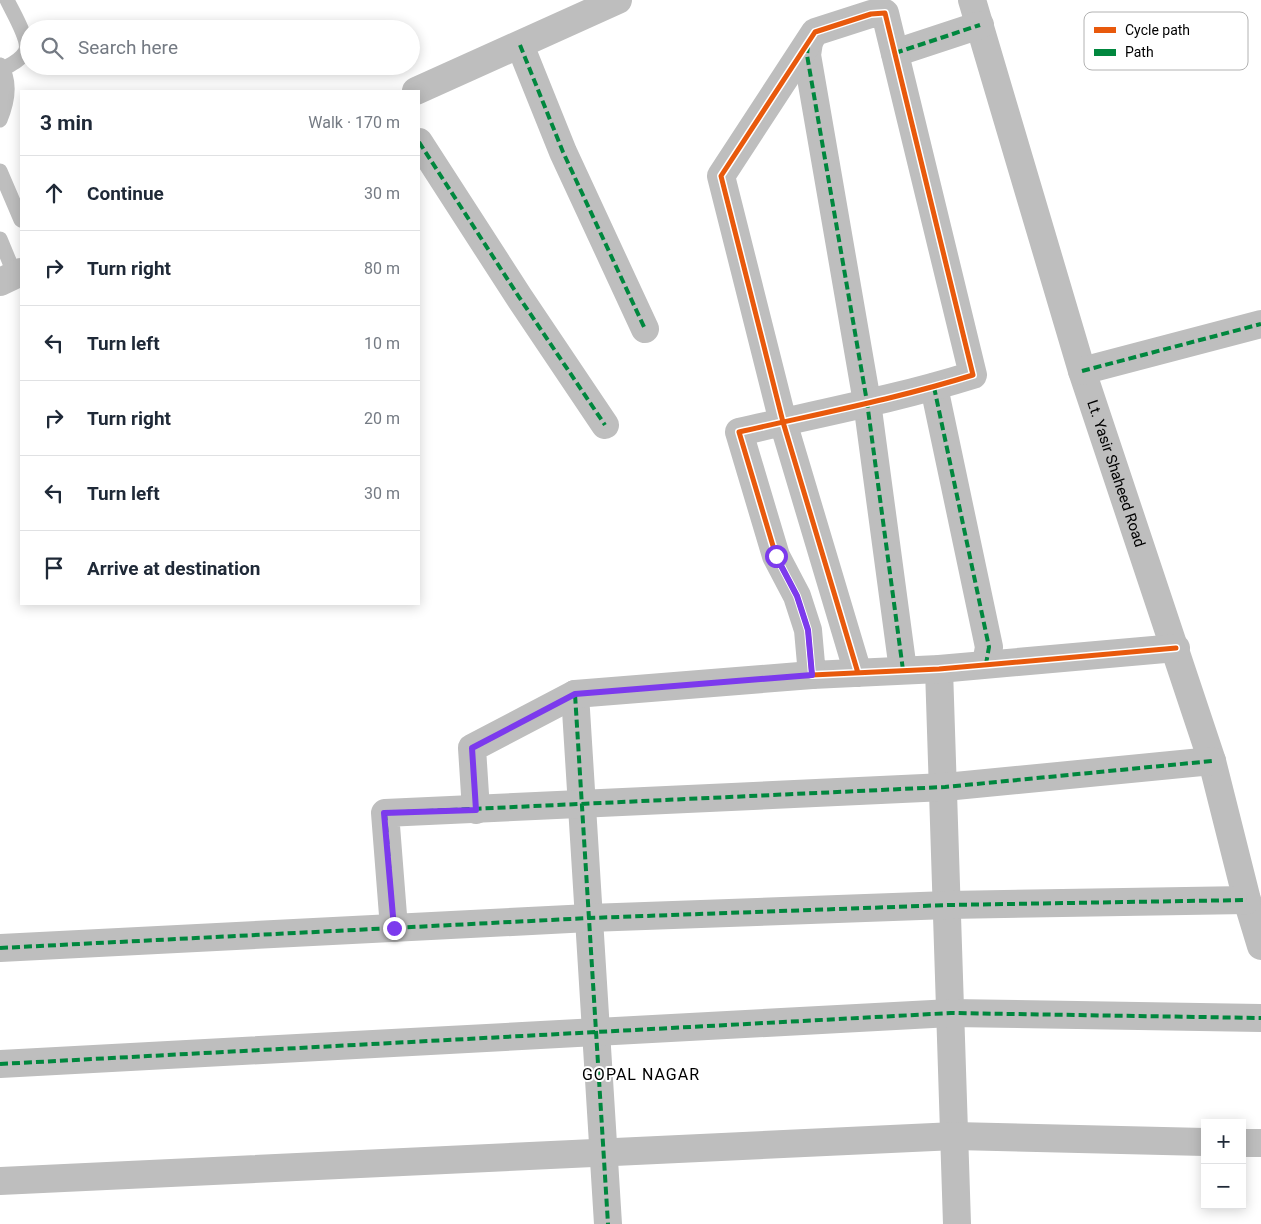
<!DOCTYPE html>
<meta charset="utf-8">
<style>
body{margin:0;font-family:Roboto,sans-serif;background:#f6f6f7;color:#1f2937}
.controls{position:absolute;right:15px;bottom:15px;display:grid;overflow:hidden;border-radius:0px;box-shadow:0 2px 12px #0003}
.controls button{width:45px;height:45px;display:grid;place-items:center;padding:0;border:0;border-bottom:1px solid #e0e1e3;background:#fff;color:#1f2937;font:25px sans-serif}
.stop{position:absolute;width:15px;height:15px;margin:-11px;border:4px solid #7c3aed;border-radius:50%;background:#fff}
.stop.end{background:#7c3aed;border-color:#fff;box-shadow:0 1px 5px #0008}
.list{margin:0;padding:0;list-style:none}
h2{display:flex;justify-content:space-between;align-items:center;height:65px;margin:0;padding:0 20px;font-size:21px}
h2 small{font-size:16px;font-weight:400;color:#747a83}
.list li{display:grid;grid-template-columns:32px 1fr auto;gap:15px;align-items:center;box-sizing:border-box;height:75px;padding:0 20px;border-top:1px solid #e0e1e3}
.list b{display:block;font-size:19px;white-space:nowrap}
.list em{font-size:16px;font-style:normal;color:#747a83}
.icon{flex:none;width:28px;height:28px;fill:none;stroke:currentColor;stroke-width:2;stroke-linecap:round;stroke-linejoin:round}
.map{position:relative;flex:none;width:1261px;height:1224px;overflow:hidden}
.search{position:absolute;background:#fff;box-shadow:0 2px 12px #0003;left:20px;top:20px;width:400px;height:55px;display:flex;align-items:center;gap:12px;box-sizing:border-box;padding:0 18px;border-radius:28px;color:#747a83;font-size:19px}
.panel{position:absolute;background:#fff;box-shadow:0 2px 12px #0003;left:20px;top:90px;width:400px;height:515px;border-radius:0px}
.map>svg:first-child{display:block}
</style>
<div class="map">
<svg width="1261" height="1224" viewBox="0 0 1261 1224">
<rect width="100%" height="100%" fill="#fff"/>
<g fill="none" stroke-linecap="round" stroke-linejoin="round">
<path stroke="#bebebe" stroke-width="15" d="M0,65C12,82 7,103 0,120
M3,69C10,65 21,60 25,52C31,42 12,11 7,0
M0,171L21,220
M0,239L15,275"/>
<g stroke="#bebebe" stroke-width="28">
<path id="s1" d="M972,0L1082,371L1212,761L1247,900L1261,946"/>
<path d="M809,42L807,55L867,402L903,670"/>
<path d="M520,45L563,152L645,329"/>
<path d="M895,53L980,25"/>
<path d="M416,91L618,0"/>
<path d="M419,142L519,297L605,425"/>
<path d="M0,282L21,272"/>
<path d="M1082,371L1261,324"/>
<path d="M934,387L989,647L986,664"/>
<path d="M939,669L957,1224"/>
<path d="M858,673L783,422L721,176L815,32L871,14L885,13L973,375C896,399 817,414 739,432L776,556L797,596L808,630L812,675L939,669L1176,648"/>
<path d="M575,694L608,1224"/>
<path d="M476,810L472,748L575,694L812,675"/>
<path d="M394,928L385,813L945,787L1212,761"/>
<path d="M0,948L589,918L948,905L1247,900"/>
<path d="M0,1064L951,1013L1261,1018"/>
<path d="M1242,1143H1261"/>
<path d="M0,1181L955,1136L1205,1142"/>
</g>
<path stroke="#00873e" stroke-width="4" stroke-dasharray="8 4" stroke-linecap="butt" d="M520,45L563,152L645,329
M808,45L807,55L867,402L903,670
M895,53L980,25
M419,142L519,297L605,425
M1082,371L1261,324
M934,387L989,647L986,664
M476,810L472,748L575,694L608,1224
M394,928L385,813L945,787L1212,761
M0,948L589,918L948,905L1247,900
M0,1064L951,1013L1261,1018"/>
<defs>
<path id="cycleway" d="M858,673L783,422L721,176L815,32L871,14L885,13L973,375C896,399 817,414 739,432L776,556L797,596L808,630L812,675L939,669L1176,648"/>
</defs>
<use href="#cycleway" stroke="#fff" stroke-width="8"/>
<use href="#cycleway" stroke="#e8590c" stroke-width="5"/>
</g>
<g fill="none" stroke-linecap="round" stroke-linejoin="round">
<path stroke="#7c3aed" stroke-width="6" d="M394,928L384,813L476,810L472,748L575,694L812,675L808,630L797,596L776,556"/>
</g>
<g text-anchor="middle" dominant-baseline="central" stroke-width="4" stroke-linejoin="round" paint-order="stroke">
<g font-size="15" fill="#000" stroke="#fff">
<text stroke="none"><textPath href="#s1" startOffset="495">Lt. Yasir Shaheed Road</textPath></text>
</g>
<g font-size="16" letter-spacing="1" fill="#000" stroke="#fff">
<text x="641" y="1074">GOPAL NAGAR</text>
</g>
</g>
<rect x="1084" y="12" width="164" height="58" rx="8" fill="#fff" stroke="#b2b2b2" stroke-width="1"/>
<rect x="1094" y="27" width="22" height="6" fill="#e8590c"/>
<rect x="1094" y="49" width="22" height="7" fill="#00873e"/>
<g font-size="14" fill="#000">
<text x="1125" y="35">Cycle path</text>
<text x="1125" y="57">Path</text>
</g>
</svg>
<div class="controls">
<button>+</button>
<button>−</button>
</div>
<div class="stop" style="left:776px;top:556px"></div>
<div class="stop end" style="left:394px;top:928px"></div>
<div class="search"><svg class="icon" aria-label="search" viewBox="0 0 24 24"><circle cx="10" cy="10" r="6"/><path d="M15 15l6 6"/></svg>Search here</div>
<section class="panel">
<h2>3 min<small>Walk · 170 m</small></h2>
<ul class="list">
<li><svg class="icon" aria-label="ahead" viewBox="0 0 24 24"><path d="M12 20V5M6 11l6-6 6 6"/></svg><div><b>Continue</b></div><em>30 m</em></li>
<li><svg class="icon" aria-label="right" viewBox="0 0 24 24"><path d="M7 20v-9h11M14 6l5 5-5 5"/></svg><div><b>Turn right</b></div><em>80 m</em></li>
<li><svg class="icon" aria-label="left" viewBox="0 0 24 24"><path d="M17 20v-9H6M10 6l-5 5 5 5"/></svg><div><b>Turn left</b></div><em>10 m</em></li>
<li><svg class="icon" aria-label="right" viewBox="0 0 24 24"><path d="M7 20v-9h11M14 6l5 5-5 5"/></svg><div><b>Turn right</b></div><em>20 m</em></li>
<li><svg class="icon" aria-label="left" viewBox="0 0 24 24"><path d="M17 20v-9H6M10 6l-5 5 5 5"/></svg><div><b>Turn left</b></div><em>30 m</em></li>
<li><svg class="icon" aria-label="arrive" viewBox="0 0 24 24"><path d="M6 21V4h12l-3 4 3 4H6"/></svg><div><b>Arrive at destination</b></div></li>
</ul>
</section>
</div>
